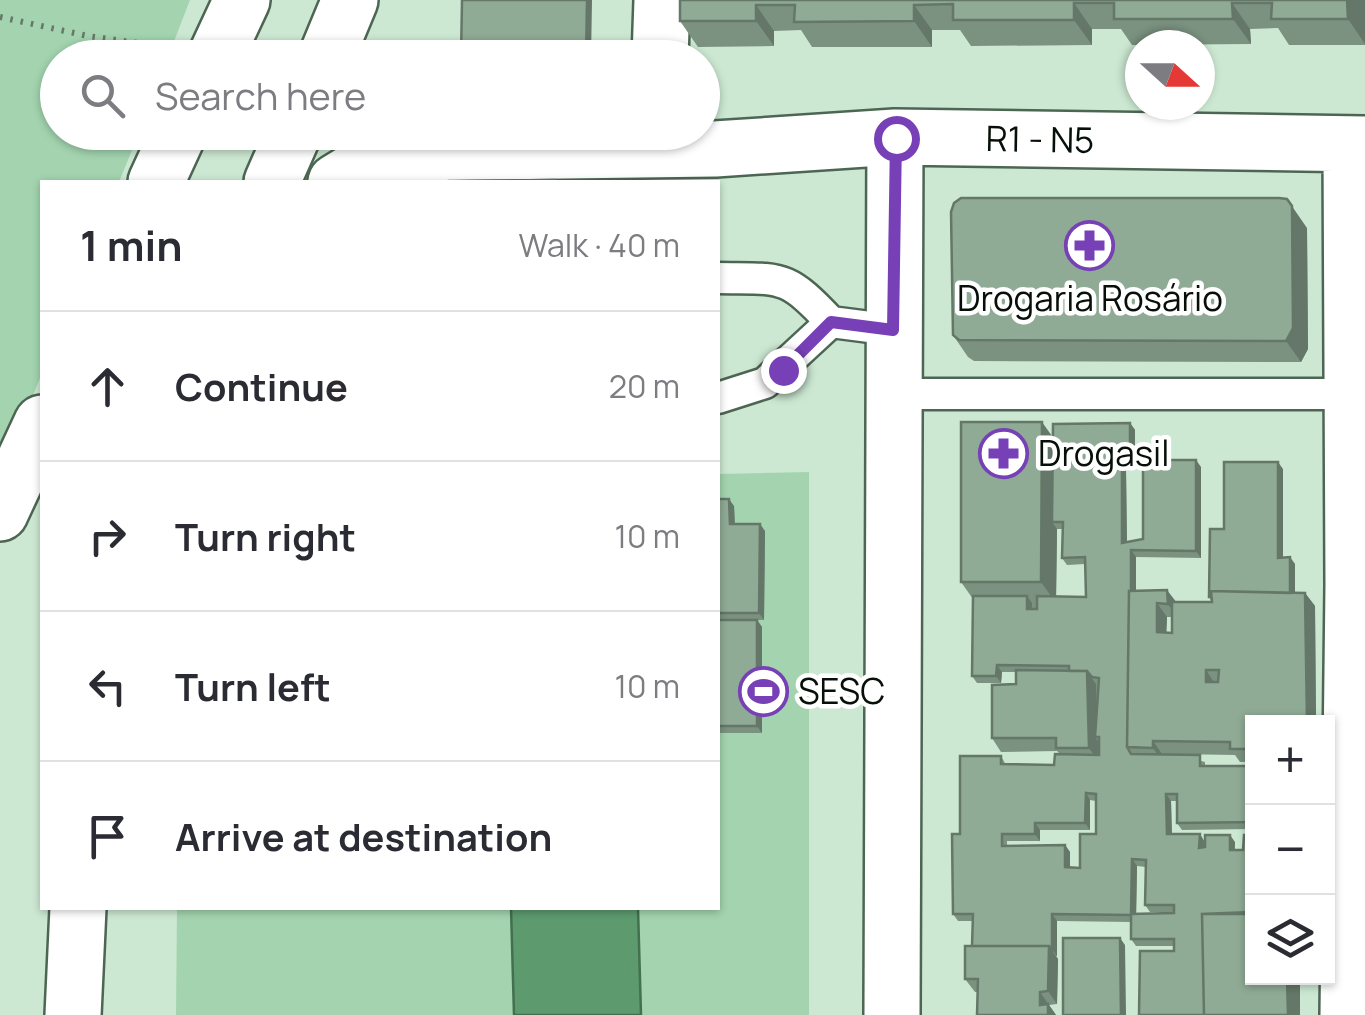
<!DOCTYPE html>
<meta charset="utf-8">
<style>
body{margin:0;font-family:Manrope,sans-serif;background:#f2f2f3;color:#2b2b33}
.controls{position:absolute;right:30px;bottom:30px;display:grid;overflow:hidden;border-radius:0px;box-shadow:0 2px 8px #0004}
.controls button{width:90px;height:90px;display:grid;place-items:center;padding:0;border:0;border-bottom:2px solid #e1e1e2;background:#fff;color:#2b2b33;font:50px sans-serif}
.compass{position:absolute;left:1125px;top:30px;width:90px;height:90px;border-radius:50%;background:#fff;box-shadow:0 2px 8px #0004;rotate:111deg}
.stop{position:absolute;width:30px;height:30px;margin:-22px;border:8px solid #7840b6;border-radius:50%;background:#fff}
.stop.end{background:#7840b6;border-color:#fff;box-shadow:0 2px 10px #0008}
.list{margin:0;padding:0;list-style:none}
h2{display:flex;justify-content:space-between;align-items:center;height:130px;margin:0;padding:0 40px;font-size:42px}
h2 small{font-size:32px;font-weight:400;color:#7c7c81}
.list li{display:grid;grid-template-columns:65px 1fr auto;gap:30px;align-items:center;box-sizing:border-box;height:150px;padding:0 40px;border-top:2px solid #e1e1e2}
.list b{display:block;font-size:38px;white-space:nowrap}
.list em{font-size:32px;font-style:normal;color:#7c7c81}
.icon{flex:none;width:55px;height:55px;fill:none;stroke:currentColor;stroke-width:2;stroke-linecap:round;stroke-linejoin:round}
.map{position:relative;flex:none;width:1365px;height:1015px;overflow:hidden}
.search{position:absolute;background:#fff;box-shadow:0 2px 8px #0004;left:40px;top:40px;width:680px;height:110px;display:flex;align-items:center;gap:25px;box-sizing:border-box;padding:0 35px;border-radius:55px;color:#7c7c81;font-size:38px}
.panel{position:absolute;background:#fff;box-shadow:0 2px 8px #0004;left:40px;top:180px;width:680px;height:730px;border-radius:0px}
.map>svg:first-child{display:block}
</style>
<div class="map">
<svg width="1365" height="1015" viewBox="0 0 1365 1015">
<rect width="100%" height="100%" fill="#cce8d2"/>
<path fill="#a3d4af" d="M0,0H190L168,57L58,58V132L139,133L119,182H42V373L0,479Z
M809,472V1015H176L177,908H718V474Z"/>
<path fill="#5d9a6e" stroke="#43704f" stroke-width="2.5" d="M511,908H638L641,1015H514Z"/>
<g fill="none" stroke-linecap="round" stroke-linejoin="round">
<defs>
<path id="lane" d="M718,278C782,279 785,273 831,322
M893,394H1351
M718,398L765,383L831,322L893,330"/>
<path id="street" d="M660,58L662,0
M895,137L1365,144
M336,182L354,171L415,153L715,149L895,137L892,1015
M1348,1015L1353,585L1351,145"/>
<path id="secondary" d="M215,58L242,0
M326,58L350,0
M156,182L179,132
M272,182L294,132
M0,513L42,423
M73,1015L78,908"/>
</defs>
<use href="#lane" stroke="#4d6653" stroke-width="35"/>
<use href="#street" stroke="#4d6653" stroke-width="60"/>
<use href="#secondary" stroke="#4d6653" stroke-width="60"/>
<path stroke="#66786a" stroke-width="6" stroke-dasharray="2.5 8" stroke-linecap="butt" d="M0,17L88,36L166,47"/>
<use href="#lane" stroke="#fff" stroke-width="30"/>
<use href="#street" stroke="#fff" stroke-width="55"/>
<use href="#secondary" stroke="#fff" stroke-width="55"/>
</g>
<path fill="#7b9280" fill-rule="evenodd" d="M680,0H1365V45H1289L1278,28L1250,29L1251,44L1132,45L1121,29H1092V45L971,46L960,30H932V47H812L801,30L774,31V46L698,47L680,21Z
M1307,228L1308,349L1301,362L974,361L968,357L953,335Z
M1130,423L1135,430V469H1126L1127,543L1143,539L1201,467V558L1136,557V590L1176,602H1212L1209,597L1224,529L1283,469V557L1295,564V593H1305L1315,606L1316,722H1252V762H1240L1235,755L1174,754L1205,762V766H1252V829L1182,830L1177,823V801H1171L1172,834H1200L1204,841L1235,842V850L1252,978H1300V1015L1174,951V946H1136L1131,939V922L1057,921V956H1056L1058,959L1057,1004L1049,1005L1056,1015H977L978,992H975L965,979L972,946L973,921H958L953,914L960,834L1001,756L1006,765H1054L1060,754L1057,751L1001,752L992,738L1016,684V672H1002L1001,683H977L972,676L973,599L961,582L1052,437ZM1057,529H1063L1062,558L1067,565L1085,564L1086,597H1056ZM1167,617H1172V633L1166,632ZM1090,800L1096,801V834L1080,868H1070V852L1065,845L1007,846V841H1040V830H1090ZM1137,866L1146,867L1145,905L1150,912H1174V913L1136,914Z
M718,499L734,506L735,524L765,531L764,620H730H757L762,627V733H718Z"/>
<path fill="#647768" d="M587,0H592L591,58H586Z
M1347,0H1365V44L1348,19Z
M1074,3L1092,29V45L1074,20Z
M1232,3L1250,29L1251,44L1233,19Z
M756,5L774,31V46L756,21Z
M914,5L932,30V47L914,21Z
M1287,199L1307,228L1308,349L1301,362L1286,341Z
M1042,422L1057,443L1052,522L1057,529L1056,603L1041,582Z
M1130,423L1135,430V469L1130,462Z
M1196,460L1201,467V558L1196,551Z
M1122,462L1126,469L1127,550L1122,543Z
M1278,462L1283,469V565L1278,558Z
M729,499L734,506L735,531L730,524Z
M760,524L765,531L764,620L759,613Z
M1131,550L1136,557V748L1131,747Z
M1290,557L1295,564V604L1290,597Z
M1167,590L1177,603V617L1168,604Z
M1305,593L1315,606L1316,722H1307Z
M1027,596L1032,603V616L1027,609Z
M1157,603L1167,617L1166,645L1157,632Z
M757,620L762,627V733L757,726Z
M997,665L1002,672L1001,683L996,676Z
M1206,670L1215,684L1206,682Z
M1087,671L1096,684L1097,737H1095L1098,741V761L1089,748Z
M1153,741L1162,754V761L1153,748Z
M1086,793L1090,800V830L1085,823Z
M1166,794L1171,801L1172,841L1167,834Z
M1035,823L1040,830V841L1035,834Z
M1200,834L1204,841V855L1199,848Z
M1230,835L1235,842L1234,857L1230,850Z
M1065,845L1070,852V874L1065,867Z
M1132,859L1137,866L1136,922L1131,915Z
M1052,914L1057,921V956L1052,949Z
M1120,938L1125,945L1126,1015H1121Z
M1049,946L1058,959L1057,1004L1048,991Z
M1287,978H1300V1015H1288Z
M1040,992L1049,1005L1056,1015H1048L1040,1005Z"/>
<path fill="#8faa95" stroke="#647768" stroke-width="2.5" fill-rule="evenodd" d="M462,0H587L586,58H461Z
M680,0H1347L1348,19H1271L1272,3H1232L1233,19H1114V3H1074V20H953V4L914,5V21L794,22L795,5H756V21H680Z
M554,180V182H449V181Z
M961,198H1279L1287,199L1292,206L1293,328L1286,341L959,340L953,335L951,212L954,203Z
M961,422H1042L1041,582H961Z
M1130,423V462H1122V543L1143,539V460H1196V551L1131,550V590L1129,591L1127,747L1131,754L1200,755V766H1252V822L1177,823V794H1166L1167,834H1200L1199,848L1205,847V835H1230V850H1243L1244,835H1252V912L1202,914L1204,1015H1139L1140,951H1174V939H1131V914L1174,913V905H1145L1146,860L1132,859L1131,915L1052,914V949L1049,946H972L973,914H953L952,834H960V756H1001V764L1054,765L1055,754L1099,755V737H1095L1099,678L1092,677L1087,671H1069V666L997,665L996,676H972L973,596H1027V609H1037V596L1086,597L1085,557L1062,558L1063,522H1052L1053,424ZM1086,793L1096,794V834H1080V868L1065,867V845L1002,846V834H1035V823H1085Z
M1224,462H1278V558L1290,557V593L1211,591V597H1209L1210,529H1224Z
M718,499H729L730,524H760L759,613H718Z
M1167,590L1168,604L1157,603V632L1172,633V602H1212L1211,591L1305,593L1307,722H1252V749H1230V742L1153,741V748L1127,747L1129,591ZM1206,670H1219L1218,682H1206Z
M718,620H757V726H718Z
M1016,670L1087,671L1089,748H1056V738H992V685L1016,684Z
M1202,914H1252V978H1287L1288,1015H1204Z
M1063,938H1120L1121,1015H1063Z
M965,946H1049L1048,991L1040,992V1005L1048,1004V1015H977L978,979H965Z"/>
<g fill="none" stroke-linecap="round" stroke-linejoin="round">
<path stroke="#7840b6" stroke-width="12" d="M783,370L831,322L893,330L896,138"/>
</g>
<defs>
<symbol id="pharmacy-ring" viewBox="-11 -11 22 22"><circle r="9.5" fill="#fff" stroke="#7840b6" stroke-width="1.5"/><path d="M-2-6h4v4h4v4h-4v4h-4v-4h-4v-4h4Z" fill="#7840b6"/></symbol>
<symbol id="stadium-ring" viewBox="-11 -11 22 22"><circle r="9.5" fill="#fff" stroke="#7840b6" stroke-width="1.5"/><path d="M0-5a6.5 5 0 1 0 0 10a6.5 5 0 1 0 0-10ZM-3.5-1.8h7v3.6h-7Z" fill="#7840b6"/></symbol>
</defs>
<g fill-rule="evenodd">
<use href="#pharmacy-ring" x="1062" y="218" width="55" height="55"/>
<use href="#pharmacy-ring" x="976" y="426" width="55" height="55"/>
<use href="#stadium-ring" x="736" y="664" width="55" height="55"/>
</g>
<g text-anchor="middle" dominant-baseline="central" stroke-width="9" stroke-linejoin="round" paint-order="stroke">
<g font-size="35" fill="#060f08" stroke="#fff">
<text transform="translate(1040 139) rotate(1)">R1 - N5</text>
</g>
<g font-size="35" fill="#060f08" stroke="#fff" text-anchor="start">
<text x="1090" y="298" text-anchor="middle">Drogaria Rosário</text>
<text x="1038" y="453">Drogasil</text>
<text x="798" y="691">SESC</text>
</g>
</g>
</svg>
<div class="controls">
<button>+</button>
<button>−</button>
<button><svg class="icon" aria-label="layers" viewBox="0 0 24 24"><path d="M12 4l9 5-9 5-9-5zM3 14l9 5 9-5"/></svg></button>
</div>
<svg class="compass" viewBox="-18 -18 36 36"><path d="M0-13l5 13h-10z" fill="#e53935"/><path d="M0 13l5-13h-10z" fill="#7c7c81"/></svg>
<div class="stop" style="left:896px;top:138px"></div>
<div class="stop end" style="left:783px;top:370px"></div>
<div class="search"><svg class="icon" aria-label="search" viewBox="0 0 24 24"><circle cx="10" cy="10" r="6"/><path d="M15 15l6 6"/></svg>Search here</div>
<section class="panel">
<h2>1 min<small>Walk · 40 m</small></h2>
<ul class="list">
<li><svg class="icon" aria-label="ahead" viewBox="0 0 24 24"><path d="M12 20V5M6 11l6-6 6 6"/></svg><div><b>Continue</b></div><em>20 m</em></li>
<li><svg class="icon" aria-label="right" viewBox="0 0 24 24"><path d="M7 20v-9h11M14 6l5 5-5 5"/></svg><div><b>Turn right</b></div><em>10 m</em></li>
<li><svg class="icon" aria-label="left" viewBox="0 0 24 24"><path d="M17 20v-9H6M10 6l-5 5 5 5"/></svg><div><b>Turn left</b></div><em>10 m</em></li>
<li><svg class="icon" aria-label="arrive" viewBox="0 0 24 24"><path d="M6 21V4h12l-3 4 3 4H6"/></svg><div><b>Arrive at destination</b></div></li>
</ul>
</section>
</div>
